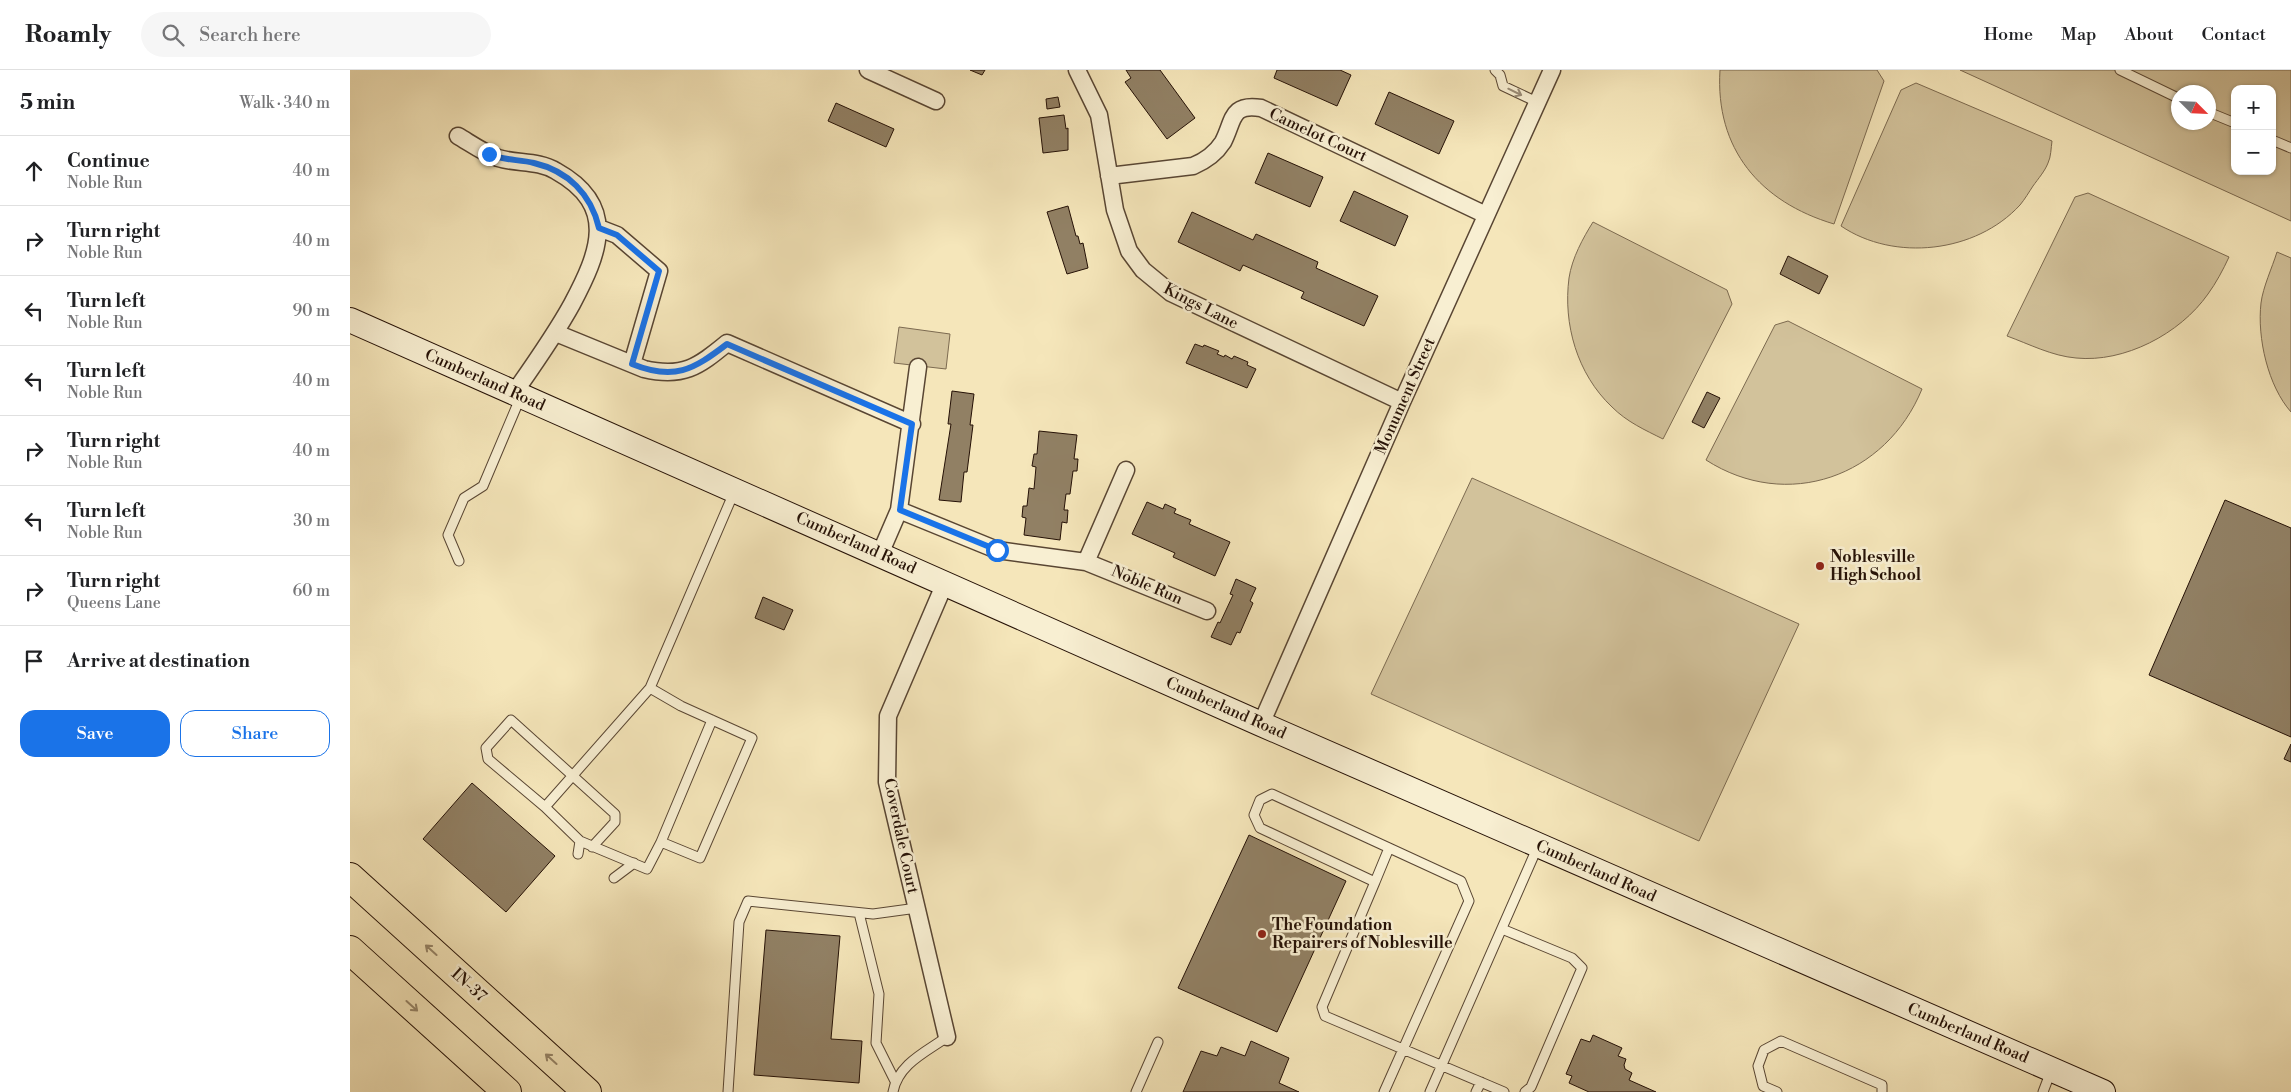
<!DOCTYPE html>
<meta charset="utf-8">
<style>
body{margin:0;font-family:"Libre Bodoni",serif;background:#f6f6f6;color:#202124}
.controls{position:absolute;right:15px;top:15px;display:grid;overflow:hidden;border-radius:10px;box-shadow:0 1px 4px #0004}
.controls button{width:45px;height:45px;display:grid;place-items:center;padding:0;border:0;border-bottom:1px solid #e0e0e0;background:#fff;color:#202124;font:25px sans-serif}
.compass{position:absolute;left:1821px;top:15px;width:45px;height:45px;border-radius:50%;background:#fff;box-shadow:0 1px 4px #0004;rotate:114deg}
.stop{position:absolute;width:15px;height:15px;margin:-11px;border:4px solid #1a73e8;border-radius:50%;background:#fff}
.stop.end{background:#1a73e8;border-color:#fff;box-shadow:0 1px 5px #0008}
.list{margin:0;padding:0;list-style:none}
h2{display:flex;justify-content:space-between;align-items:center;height:65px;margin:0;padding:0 20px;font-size:21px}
h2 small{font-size:16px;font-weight:400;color:#757577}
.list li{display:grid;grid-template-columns:32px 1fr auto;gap:15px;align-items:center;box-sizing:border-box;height:70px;padding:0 20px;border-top:1px solid #e0e0e0}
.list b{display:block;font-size:19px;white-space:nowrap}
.list p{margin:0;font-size:16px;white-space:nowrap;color:#757577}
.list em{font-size:16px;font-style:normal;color:#757577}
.actions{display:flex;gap:10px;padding:15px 20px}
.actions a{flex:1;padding:11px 0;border:1px solid #1a73e8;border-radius:15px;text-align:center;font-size:18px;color:#1a73e8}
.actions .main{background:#1a73e8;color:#fff}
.icon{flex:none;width:28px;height:28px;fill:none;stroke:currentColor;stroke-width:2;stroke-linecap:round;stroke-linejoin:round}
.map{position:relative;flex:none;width:1941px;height:1022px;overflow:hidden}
header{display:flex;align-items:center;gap:30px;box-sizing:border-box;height:70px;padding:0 25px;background:#fff;border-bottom:1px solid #e0e0e0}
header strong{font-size:24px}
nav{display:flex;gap:28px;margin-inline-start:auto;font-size:18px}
.search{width:350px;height:45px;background:#f6f6f6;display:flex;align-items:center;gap:12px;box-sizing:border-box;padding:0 18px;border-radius:28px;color:#757577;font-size:19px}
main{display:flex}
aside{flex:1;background:#fff}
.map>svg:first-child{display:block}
</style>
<header>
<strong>Roamly</strong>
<div class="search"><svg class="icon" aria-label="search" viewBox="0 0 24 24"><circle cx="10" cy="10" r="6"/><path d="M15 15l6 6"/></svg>Search here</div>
<nav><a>Home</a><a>Map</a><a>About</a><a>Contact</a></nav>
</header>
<main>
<aside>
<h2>5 min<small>Walk · 340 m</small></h2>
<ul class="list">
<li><svg class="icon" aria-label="ahead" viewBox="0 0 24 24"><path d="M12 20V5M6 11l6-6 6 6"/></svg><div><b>Continue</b><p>Noble Run</p></div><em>40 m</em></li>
<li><svg class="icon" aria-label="right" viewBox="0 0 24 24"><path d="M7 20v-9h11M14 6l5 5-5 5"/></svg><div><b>Turn right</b><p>Noble Run</p></div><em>40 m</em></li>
<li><svg class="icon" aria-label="left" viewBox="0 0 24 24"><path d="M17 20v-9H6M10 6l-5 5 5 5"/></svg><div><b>Turn left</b><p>Noble Run</p></div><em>90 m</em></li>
<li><svg class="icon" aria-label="left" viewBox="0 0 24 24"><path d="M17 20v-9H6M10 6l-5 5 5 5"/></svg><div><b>Turn left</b><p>Noble Run</p></div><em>40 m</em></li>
<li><svg class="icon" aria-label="right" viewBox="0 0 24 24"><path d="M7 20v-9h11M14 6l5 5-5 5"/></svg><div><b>Turn right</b><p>Noble Run</p></div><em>40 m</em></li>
<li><svg class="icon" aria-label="left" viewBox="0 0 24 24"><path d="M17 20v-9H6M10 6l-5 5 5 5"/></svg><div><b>Turn left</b><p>Noble Run</p></div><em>30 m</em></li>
<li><svg class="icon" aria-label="right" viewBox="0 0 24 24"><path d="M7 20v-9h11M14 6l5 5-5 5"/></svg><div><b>Turn right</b><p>Queens Lane</p></div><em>60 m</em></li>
<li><svg class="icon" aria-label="arrive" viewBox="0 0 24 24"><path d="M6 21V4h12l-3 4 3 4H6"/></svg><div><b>Arrive at destination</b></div></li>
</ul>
<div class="actions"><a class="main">Save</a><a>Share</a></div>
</aside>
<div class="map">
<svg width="1941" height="1022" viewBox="0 0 1941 1022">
<rect width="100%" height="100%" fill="#f5e6ba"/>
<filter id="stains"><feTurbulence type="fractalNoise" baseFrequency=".004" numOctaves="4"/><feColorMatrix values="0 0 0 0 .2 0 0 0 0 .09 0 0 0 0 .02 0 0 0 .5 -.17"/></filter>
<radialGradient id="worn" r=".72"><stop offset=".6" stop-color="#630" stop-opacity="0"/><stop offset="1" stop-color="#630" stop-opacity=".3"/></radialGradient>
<path fill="#d2c29b" stroke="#7c6a50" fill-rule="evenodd" d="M1370,0H1527L1534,11L1484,154C1410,132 1365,79 1370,0Z
M1610,0H1941V151ZM1885,19H1922V101H1885ZM1828,22H1858V52H1828Z
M1566,13L1702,71C1701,78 1701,87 1698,93C1695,101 1688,109 1683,116C1679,122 1675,129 1670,135C1626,183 1544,192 1491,156L1551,20Z
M1738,123L1879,187C1873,200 1866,213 1858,224C1830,264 1774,293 1726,288C1702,286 1679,274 1657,266L1725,127Z
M1243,152L1377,220L1382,234L1313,369C1295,360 1277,352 1262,337C1227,304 1213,254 1219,208C1222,188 1233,168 1243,152Z
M1927,182L1941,188V342C1918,316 1907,268 1911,233C1913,217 1922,198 1927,182Z
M1438,251L1572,319C1536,407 1437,442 1356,390L1425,255Z
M549,257L600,264L596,299L544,293Z
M1122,408L1449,554L1349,771L1021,624Z"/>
<path fill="#918064" stroke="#251106" d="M620,0H635L632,5Z
M776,0H810L845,48L817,69L775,12L781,8Z
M927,0H990L1001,5L987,36L924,8Z
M1039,22L1104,51L1089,84L1025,54Z
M708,27L710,37L697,39L696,29Z
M486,33L544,59L536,77L478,51Z
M714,45L716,59L718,58V80L693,83L689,48Z
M918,83L973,107L960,137L905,113Z
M1004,121L1058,146L1045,176L990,151Z
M718,136L726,166H728L730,174L733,173L738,198L717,204L697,142Z
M842,142L903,170L906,164L968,192L966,198L1028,226L1014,256L951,228L954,222L893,195L890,201L828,172Z
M1438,186L1478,206L1469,224L1430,204Z
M845,274L853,277L854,275L869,281L867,284L874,287L875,285L882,289L884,286L898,292L897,295L906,299L897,318L836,293Z
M602,321L624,324L620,355H623L617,402H614L611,432L589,430L601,354H598Z
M1357,322L1370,328L1354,358L1342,352Z
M689,361L727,365L724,389H728L727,401H723L720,424H716L714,440H718L717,453L712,452L710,470L674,465L676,448L672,447L673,436H677L679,418L684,419L686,397L682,396L684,384H687Z
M1875,430L1941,458V667L1799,605Z
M797,432L813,439L815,434L826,439L824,443L841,450L839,454L880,472L865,506L823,487L825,483L782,464Z
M886,509L906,518L900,531L903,533L890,563L887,562L881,575L861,567L868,552L870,553L883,525L880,524Z
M413,527L443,540L434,560L405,548Z
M1941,674V692L1934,689Z
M122,713L205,786L156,842L73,769Z
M899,765L996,811L927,962L828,918Z
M416,860L490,866L481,969L512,971L509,1013L404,1005Z
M1243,965L1272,978L1268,986L1276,989L1274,995L1275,999L1282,1003L1279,1010L1306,1022H1239L1219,1013L1222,1006L1216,1004L1231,969L1240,972Z
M901,971L939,988L929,1013L949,1022H833L851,981L867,986L871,977L895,986Z"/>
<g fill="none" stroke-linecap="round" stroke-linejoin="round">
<defs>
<path id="lane" d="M1145,0L1150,5L1153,16L1187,32
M1770,0L1828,28
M1858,42L1885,53
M1922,70L1941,78
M109,491L98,465L114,428L133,416L171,326
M300,618L331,636L402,668L350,788L311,772L362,650
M195,737L138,689L136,678L161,650L265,744V752L242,777
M311,772L297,799L230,771L195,737L300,618L385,420
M228,784L230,771
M264,808L284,793
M1025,812L1039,778
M509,843L529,924L526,973L545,1011
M1152,859L1222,888L1232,898L1181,1017L1175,1022
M378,1022L389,852L398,831L523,844L567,838
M543,1022C548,994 576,982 597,967
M786,1022L808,972
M1034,1022L1119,831L1111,811L922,724L910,730L904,745L910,758L1025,812L972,937L975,946L1154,1022
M1080,1022L1188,776
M1126,1022L1131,1012
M1427,1022L1413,1016L1408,996L1414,980L1431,971L1532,1015V1022
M1693,1022L1701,1001"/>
<path id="street" d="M518,0L586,31
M727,0L749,45L765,140L779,181L793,200L821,223L1052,332
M108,66C120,73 134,83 148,88C167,94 188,90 206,101C269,136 249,183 222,234C205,265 185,293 164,323
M759,106L843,96C855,91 866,83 873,72C884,51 880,33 911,38L1136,145
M249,158L267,165L309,201L282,294
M206,263L294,299C333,308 348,297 377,273L562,354
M549,440L647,480L736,492L857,541
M530,484L549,440L568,297
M736,492L776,400
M595,513L538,646L537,712L597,967
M911,654L1052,332L1202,0"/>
<path id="secondary" d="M0,250L911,654L1753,1022"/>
<path id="highway" d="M0,807L237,1022
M0,880L157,1022"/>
</defs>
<use href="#lane" stroke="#594633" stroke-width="11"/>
<use href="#street" stroke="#594633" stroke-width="19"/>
<use href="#secondary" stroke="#251106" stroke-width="26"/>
<use href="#highway" stroke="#251106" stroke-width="30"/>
<use href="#lane" stroke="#f8efd2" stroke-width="9"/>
<use href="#street" stroke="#f8efd2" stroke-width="16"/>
<use href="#secondary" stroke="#f8efd2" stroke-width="24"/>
<use href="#highway" stroke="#f5e6ba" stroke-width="28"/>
</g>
<defs><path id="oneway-shaft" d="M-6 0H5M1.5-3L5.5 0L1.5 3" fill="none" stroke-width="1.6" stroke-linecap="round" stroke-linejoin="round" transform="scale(1.25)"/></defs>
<use stroke="#998b76" href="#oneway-shaft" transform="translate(1165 22) rotate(26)"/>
<g stroke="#978669">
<use href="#oneway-shaft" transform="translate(81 880) rotate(-138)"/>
<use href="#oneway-shaft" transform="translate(62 936) rotate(42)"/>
<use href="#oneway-shaft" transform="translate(201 989) rotate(-138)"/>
</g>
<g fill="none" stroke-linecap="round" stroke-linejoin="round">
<path stroke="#1a73e8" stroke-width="6" d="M139,84C154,91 169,89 184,93C218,101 241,124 249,158L267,165L309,201L282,294C324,311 343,300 377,274L562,354L550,440L647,480"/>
</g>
<g fill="#8f2418" stroke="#f8efd2" stroke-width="2">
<circle cx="1470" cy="496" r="5"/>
<circle cx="912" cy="864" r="5"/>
</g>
<g text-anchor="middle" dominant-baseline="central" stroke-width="5" stroke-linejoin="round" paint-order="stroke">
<g font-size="16" fill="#251106" stroke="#f8efd2">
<text transform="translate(968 65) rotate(25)">Camelot Court</text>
<text transform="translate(851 236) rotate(27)">Kings Lane</text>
<text transform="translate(135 310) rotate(24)">Cumberland Road</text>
<text transform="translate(1055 326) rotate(-66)">Monument Street</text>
<text transform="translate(506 473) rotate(24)">Cumberland Road</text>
<text transform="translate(797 515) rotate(23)">Noble Run</text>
<text transform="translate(876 638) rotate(24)">Cumberland Road</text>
<text transform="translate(551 766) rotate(78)">Coverdale Court</text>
<text transform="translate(1246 801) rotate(24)">Cumberland Road</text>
<text transform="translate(119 915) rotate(42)">IN-37</text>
<text transform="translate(1618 963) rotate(23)">Cumberland Road</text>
</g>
<g font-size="16" font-weight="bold" fill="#251106" stroke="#f8efd2" text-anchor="start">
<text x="1480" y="487">Noblesville<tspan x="1480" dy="18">High School</tspan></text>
<text x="922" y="855">The Foundation<tspan x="922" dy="18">Repairers of Noblesville</tspan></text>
</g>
</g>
<rect width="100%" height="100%" filter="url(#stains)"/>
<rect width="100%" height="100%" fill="url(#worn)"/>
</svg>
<div class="controls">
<button>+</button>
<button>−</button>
</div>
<svg class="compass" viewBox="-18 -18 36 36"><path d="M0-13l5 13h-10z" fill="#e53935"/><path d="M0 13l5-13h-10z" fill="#757577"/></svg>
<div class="stop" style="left:647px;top:480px"></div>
<div class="stop end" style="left:139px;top:84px"></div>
</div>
</main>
